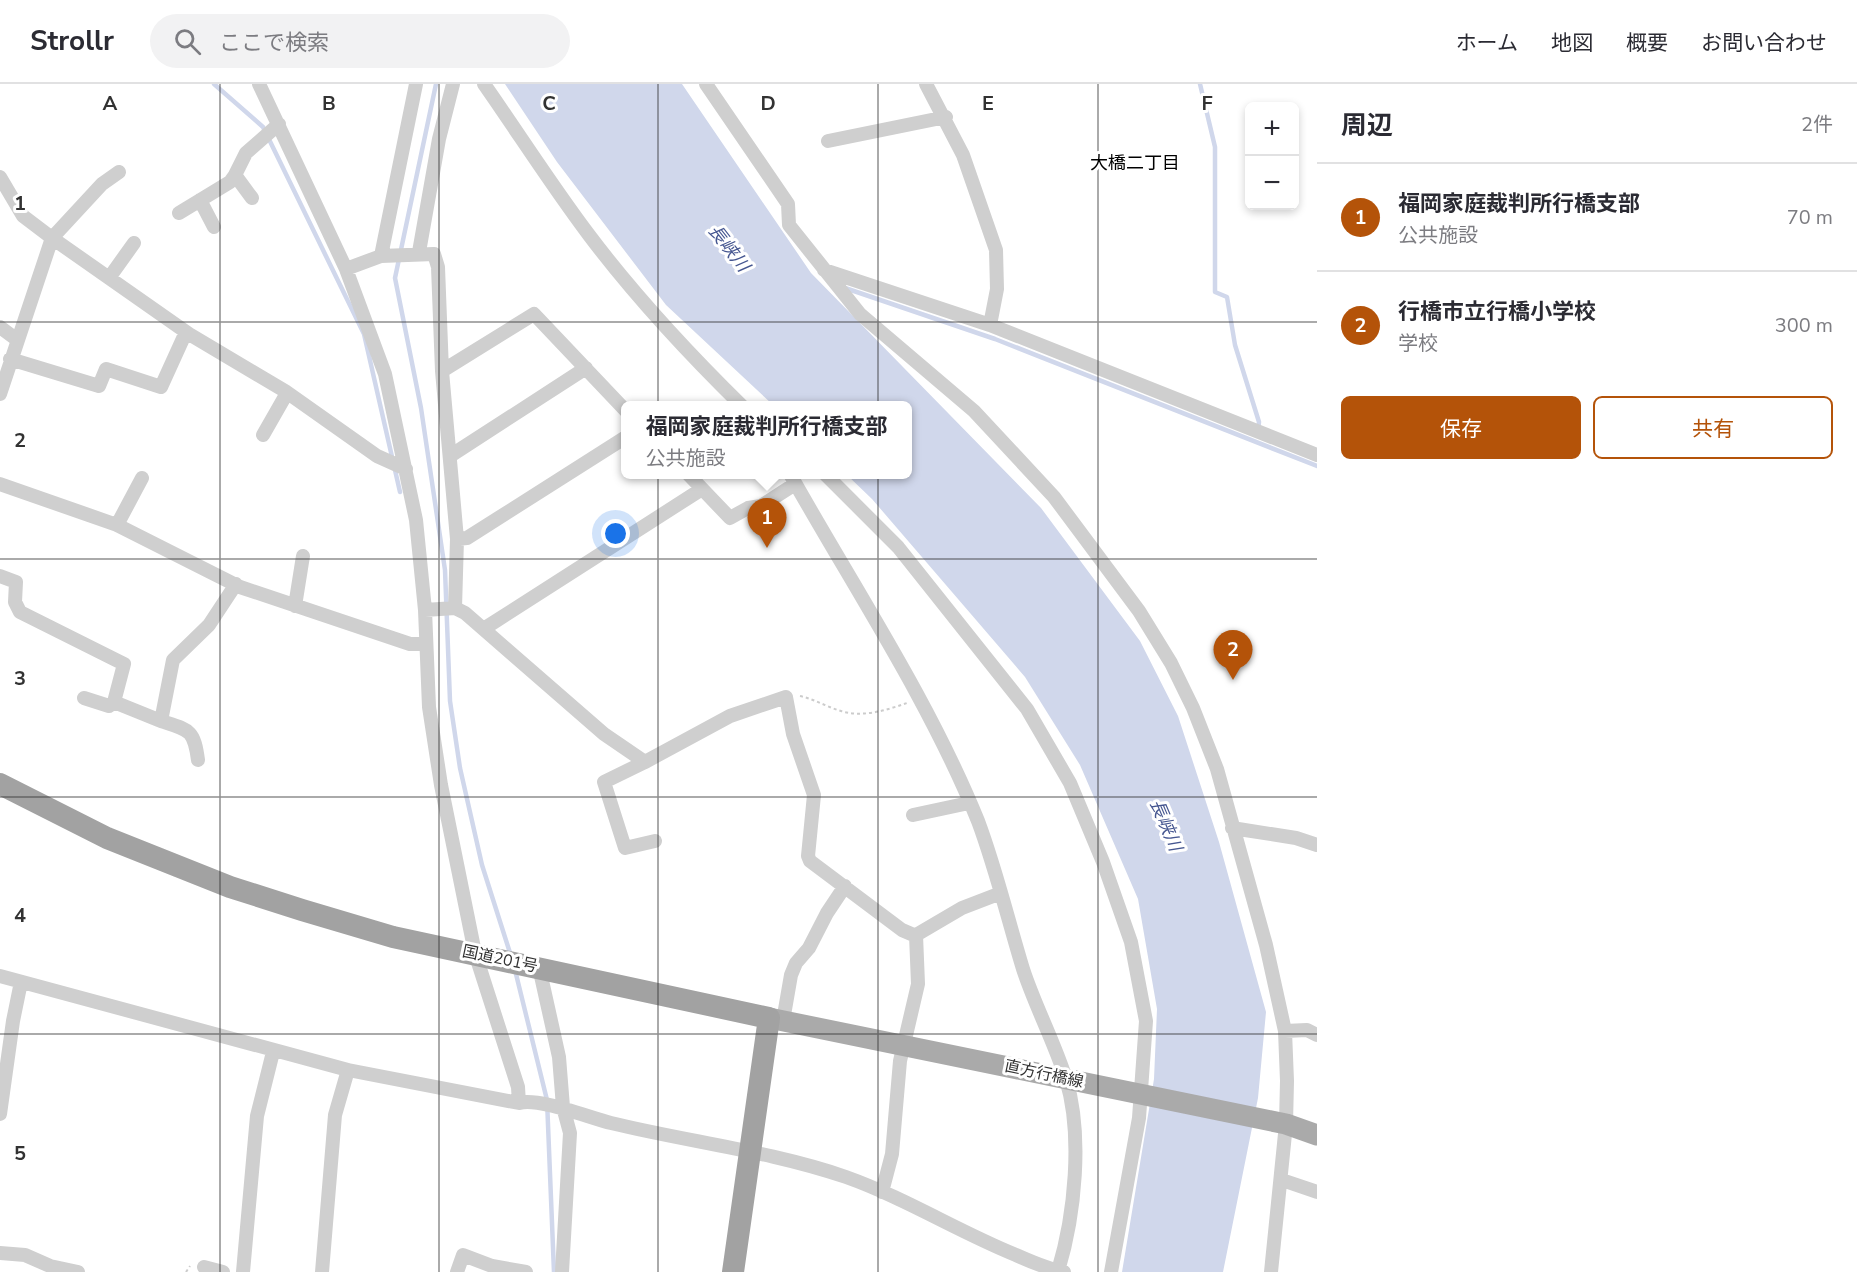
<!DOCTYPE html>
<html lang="ja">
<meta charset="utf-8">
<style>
body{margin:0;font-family:"Nunito Sans","Noto Sans JP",sans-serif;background:#f2f2f3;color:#2b2b33}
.controls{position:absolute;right:18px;top:18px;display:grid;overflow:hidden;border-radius:9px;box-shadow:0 3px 9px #0003}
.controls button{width:54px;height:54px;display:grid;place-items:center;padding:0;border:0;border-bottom:2px solid #e1e1e2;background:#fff;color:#2b2b33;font:30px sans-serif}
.you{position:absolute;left:616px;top:450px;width:21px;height:21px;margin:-15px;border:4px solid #fff;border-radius:50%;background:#1a73e8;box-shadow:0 0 0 9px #1a73e833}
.badge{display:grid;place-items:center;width:39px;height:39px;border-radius:50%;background:#b45309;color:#fff;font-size:20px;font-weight:700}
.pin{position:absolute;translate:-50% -50px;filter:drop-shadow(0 2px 3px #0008)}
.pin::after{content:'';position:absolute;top:32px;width:21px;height:18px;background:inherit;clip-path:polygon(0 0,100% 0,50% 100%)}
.popup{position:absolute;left:621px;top:317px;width:291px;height:78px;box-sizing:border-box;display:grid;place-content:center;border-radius:9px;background:#fff;filter:drop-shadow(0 2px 4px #0005);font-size:20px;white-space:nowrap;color:#7c7c81}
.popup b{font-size:22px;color:#2b2b33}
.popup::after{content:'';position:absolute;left:50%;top:100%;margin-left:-12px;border:12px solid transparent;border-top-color:#fff}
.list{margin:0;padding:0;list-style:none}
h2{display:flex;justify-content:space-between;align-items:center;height:78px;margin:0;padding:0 24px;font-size:26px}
h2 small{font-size:20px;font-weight:400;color:#7c7c81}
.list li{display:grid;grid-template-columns:39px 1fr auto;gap:18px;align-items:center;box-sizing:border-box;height:108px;padding:0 24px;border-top:2px solid #e1e1e2}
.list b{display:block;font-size:22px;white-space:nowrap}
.list p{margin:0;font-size:20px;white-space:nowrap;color:#7c7c81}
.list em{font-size:20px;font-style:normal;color:#7c7c81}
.actions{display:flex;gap:12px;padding:18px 24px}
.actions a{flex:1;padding:14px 0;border:2px solid #b45309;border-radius:9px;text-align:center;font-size:21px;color:#b45309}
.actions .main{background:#b45309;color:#fff}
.icon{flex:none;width:33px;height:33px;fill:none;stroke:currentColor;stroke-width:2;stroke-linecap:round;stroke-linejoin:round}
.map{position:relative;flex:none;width:1317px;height:1188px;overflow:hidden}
header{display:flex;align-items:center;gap:36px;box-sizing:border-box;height:84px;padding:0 30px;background:#fff;border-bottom:2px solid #e1e1e2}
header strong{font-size:28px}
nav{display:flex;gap:33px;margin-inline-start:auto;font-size:21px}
.search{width:420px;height:54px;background:#f2f2f3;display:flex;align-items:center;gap:15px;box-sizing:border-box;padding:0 21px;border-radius:33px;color:#7c7c81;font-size:22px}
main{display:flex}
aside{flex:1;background:#fff}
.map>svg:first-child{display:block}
</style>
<header>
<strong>Strollr</strong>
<div class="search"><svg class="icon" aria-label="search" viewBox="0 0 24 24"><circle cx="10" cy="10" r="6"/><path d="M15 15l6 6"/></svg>ここで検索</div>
<nav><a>ホーム</a><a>地図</a><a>概要</a><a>お問い合わせ</a></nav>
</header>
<main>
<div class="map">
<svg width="1317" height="1188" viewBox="0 0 1317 1188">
<rect width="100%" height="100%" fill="#fff"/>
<path fill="#d0d7eb" d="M505,0H682L811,189L1041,424L1140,557L1178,632L1219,758L1266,928L1258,1014L1223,1188H1122L1154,995L1157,925L1138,815L1080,681L1025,593L872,415L847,391L908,390V322L773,321L666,221L557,78Z"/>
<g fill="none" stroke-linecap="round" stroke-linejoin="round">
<path stroke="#d0d7eb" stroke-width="4.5" d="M214,0L263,43L364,250L400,408
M436,0L395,194L421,324L445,486L450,617L460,684L482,781L511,872
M1200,0L1215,63V208L1227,213L1235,261L1259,338L1258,346
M845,204L995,255L1317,382
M515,886L547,1016L554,1188"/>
<path stroke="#ccc" stroke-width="2" stroke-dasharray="3 3" stroke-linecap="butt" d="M800,612C814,615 827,623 841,627C862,634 887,626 907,619
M186,1188L190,1182"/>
<path stroke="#cfcfcf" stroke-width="14" d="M259,0L346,185L385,290L416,436L425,526L429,623L441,701L475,869L518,1003L519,1019
M484,0C519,50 552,102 589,151C635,212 687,268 742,322
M706,0L788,120L789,141L860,230L974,327L1054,413L1139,527L1171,579L1193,624L1217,685L1266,861L1285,947L1287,997L1286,1040L1271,1188
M926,0L963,71L996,166L997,205L990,241
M828,57L946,33
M0,93L23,132L52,154L189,250L285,307L377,372L406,385
M252,114L235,91L246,69L279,40
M200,116L214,143
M179,129L230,98L235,91
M419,168L439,55L453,0
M381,172L416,0
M346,185L381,172L434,170L438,183L442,287L457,455L455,524
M824,186L990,241L1317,371
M109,194L134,159
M0,243L16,255
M10,275L99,302L106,285L161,303L186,248
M442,287L534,230L626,327
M0,310L52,154L102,100L119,88
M263,351L287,309
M450,372L586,284
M688,390L730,434L748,424L761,422L795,400
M790,390C854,504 929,616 978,737C996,785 1008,836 1023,885C1035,922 1054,957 1066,995C1083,1051 1075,1131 1058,1187
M825,390L898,463L1027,625L1070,699L1103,778L1131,858L1146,937L1139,1034L1111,1188
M0,400L117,441L240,503L410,560H425
M117,441L142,394
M457,455L467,454L626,353
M0,492L16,498L15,518L20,528L124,580L114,618
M295,522L303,472
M425,526L455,524L465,529L604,650L645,678L730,632L786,613L793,650L814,711L808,772L810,777L902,846L916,852
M485,544L702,405
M84,614L109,622L114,618L161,637
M198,676C194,645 189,646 161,637L173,576L209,541L236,500
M645,678L604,698L625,764L655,757
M913,731L969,719
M1232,744L1296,754L1317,761
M539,883L559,973L563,1023L570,1049L562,1188
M0,892L348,986L519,1019C538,1013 590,1034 611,1039C689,1058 770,1067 846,1093C905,1114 959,1148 1016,1171C1032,1178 1047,1185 1064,1188
M783,937L791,891L796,879L809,864L827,829L845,802
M1285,947L1307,946L1317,951
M0,1030L13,937L21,898
M1282,1096L1317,1108
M882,1108L892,1070L900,977L918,900L916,851L962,824L1001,809
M0,1169L25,1171L50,1182L78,1188
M204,1183L223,1188
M243,1188L257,1032L273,968
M322,1188L335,1031L348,986
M457,1188L463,1171L492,1182L526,1188"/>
<path stroke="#aaa" stroke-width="21" d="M769,934L1286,1040L1317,1051"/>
<path stroke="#a2a2a2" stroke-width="22" d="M0,700L107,754L230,803L302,826L393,853L769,934L733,1188"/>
</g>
<path fill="none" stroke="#323232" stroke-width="1.5" stroke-opacity="0.55" d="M220,0V1188M439,0V1188M658,0V1188M878,0V1188M1098,0V1188M0,238H1317M0,475H1317M0,713H1317M0,950H1317"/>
<g text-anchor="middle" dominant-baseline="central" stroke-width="6" stroke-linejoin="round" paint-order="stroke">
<g font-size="16" fill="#323232" stroke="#fff">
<text transform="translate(500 875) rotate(12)">国道201号</text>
<text transform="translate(1044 990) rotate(12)">直方行橋線</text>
</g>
<g font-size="18" fill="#000" stroke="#fff">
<text x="1135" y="79">大橋二丁目</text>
</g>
<g font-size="18" font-style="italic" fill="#455690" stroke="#fff">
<text transform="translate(729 164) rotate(52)">長峡川</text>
<text transform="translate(1166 741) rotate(67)">長峡川</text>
</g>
</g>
<g font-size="20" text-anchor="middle" font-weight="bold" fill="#323232" stroke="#fff" stroke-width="6" stroke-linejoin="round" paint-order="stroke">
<text x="110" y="26">A</text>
<text x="329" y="26">B</text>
<text x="549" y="26">C</text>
<text x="768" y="26">D</text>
<text x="988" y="26">E</text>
<text x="1207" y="26">F</text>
<text x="20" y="126">1</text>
<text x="20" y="363">2</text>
<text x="20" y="601">3</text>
<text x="20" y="838">4</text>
<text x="20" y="1076">5</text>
</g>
</svg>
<div class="controls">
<button>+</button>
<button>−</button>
</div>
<div class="you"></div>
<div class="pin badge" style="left:767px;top:464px">1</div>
<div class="popup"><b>福岡家庭裁判所行橋支部</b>公共施設</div>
<div class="pin badge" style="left:1233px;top:596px">2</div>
</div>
<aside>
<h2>周辺<small>2件</small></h2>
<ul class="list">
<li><span class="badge">1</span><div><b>福岡家庭裁判所行橋支部</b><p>公共施設</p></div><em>70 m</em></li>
<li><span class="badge">2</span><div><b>行橋市立行橋小学校</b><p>学校</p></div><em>300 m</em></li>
</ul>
<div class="actions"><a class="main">保存</a><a>共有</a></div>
</aside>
</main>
